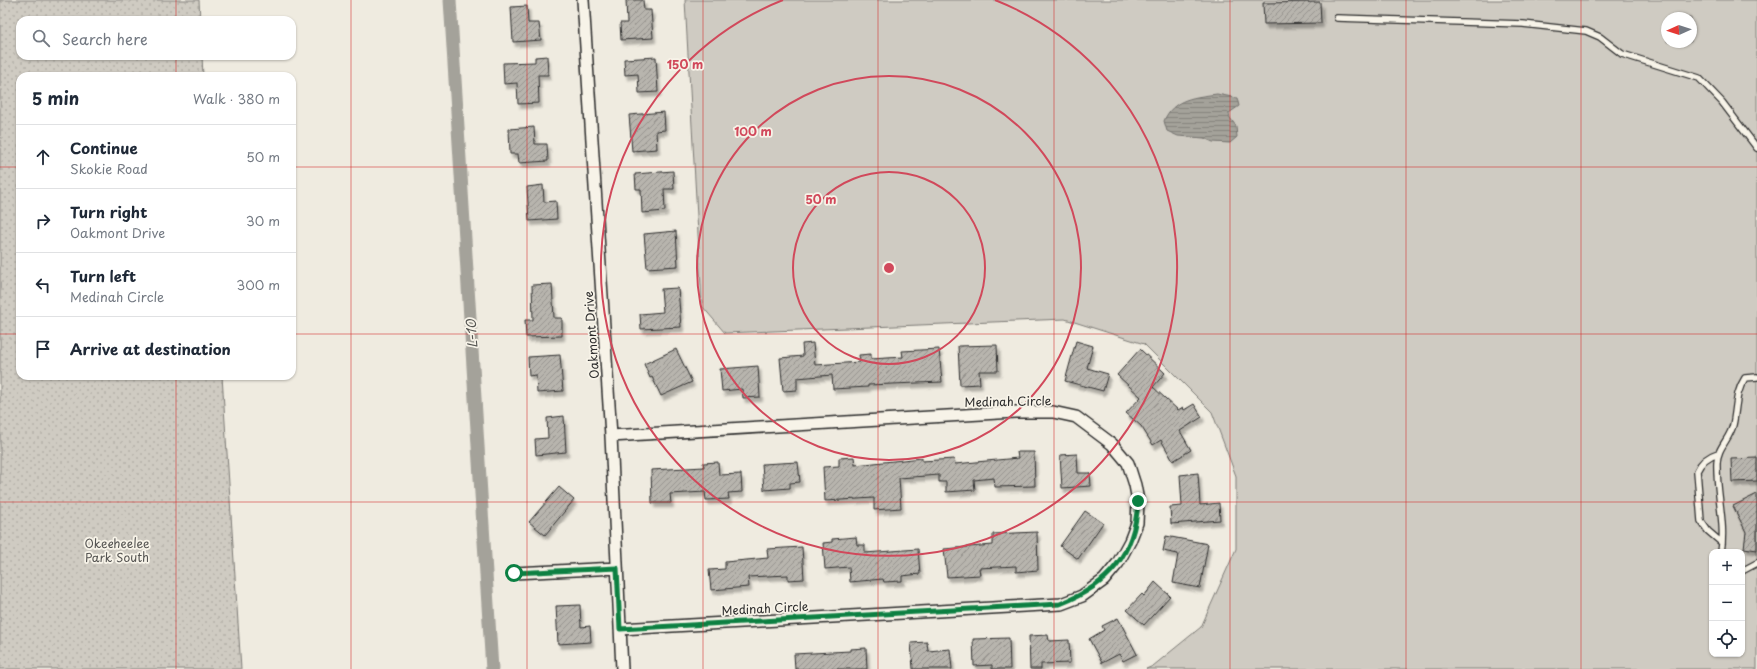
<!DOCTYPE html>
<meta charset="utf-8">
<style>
body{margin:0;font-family:"Playpen Sans",sans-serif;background:#f6f6f7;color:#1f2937}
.controls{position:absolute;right:12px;bottom:12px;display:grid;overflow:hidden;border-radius:8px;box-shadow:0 1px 3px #0004}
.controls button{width:36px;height:36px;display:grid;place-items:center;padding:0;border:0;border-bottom:1px solid #e0e1e3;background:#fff;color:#1f2937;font:20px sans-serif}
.compass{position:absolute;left:1661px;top:12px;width:36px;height:36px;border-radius:50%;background:#fff;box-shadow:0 1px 3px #0004;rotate:267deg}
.stop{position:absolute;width:12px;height:12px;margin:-9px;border:3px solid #0b8043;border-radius:50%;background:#fff}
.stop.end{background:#0b8043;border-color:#fff;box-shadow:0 1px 4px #0008}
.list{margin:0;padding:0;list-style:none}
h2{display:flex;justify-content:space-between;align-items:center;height:52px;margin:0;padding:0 16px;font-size:17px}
h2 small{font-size:13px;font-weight:400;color:#747a83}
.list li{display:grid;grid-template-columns:26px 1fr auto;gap:12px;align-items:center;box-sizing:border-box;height:64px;padding:0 16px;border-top:1px solid #e0e1e3}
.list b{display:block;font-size:15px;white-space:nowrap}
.list p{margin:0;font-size:13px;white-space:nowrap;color:#747a83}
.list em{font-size:13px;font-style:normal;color:#747a83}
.icon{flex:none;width:22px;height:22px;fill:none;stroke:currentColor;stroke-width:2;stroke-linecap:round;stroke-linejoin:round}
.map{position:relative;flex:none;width:1757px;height:669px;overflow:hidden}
.search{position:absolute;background:#fff;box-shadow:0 1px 3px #0004;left:16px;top:16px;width:280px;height:44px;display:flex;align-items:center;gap:10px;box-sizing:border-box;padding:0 14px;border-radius:12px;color:#747a83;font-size:15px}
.panel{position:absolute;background:#fff;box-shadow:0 1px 3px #0004;left:16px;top:72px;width:280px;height:308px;border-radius:12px}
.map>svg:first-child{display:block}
</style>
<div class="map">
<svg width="1757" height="669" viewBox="0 0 1757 669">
<defs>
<pattern id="park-dots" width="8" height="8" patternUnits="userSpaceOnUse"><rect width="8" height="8" fill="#cfcbc2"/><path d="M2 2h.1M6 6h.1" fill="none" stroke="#b2aea7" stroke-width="1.8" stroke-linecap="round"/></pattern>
<pattern id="water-rules" width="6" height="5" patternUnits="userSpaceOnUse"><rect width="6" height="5" fill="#a4a29a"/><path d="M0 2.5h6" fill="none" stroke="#86847e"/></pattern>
<pattern id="building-hatch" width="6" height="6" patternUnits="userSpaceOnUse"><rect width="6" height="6" fill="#b8b5ae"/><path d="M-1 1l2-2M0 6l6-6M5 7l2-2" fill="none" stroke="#96938e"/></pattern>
<filter id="shadow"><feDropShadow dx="2.5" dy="4.5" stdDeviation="1" flood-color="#0004"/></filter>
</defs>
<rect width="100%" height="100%" fill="#efebe0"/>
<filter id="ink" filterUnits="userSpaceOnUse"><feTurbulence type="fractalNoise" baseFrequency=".025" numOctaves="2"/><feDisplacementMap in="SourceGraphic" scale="8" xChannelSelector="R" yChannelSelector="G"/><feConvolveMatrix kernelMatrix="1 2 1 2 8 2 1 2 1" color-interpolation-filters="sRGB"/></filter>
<g filter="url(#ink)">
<path fill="#cfcbc2" stroke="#7d7b76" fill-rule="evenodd" d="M685,0H1757V669H1146L1153,666L1201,627L1236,549V476L1212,412L1144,344L1065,319L725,333L702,306ZM1667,18H1691V42H1667ZM1712,552H1742V654H1712Z"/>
<path fill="url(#park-dots)" stroke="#7d7b76" d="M0,0H199L200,20H20V56H202L203,76H20V376H222L241,669H0Z"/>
<path fill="url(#water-rules)" stroke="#74726e" d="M1217,94L1237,98L1239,106L1229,113L1230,118L1236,126L1237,137L1230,143L1213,142L1204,138L1178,136L1167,131L1164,121C1173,98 1196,97 1217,94Z"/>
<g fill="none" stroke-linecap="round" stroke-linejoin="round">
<path stroke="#a4a29a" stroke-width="13" d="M450,0L492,669"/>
</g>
<path fill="url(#building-hatch)" stroke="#2b2b2b" filter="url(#shadow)" d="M626,0H643L644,10H651L653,38L621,40L620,23H627Z
M1320,2L1321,23L1264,24L1263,3Z
M527,6L528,23H539L541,40L513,42L511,7Z
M547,56L548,75H538L539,103L518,104L517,83L504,84L503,63L535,62V57Z
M656,57L658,92L639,93L638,74L625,75L624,59Z
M664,112L665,130L656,131L657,149L632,151L629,115Z
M534,127L535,144H547L548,161L519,163L518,154H510L509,129Z
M673,171L674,189H664L665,211L642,213L641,189H636L635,174Z
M543,185L544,202L556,201L557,219L529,221L527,187Z
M676,231L678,266L647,268L644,234Z
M552,284L554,318H562V336L526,337L525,320H533L532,285Z
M678,288L681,327L641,329L640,314L663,312L661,289Z
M1076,341L1093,346L1087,368L1108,374L1103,391L1065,381Z
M813,343L815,365L860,362L859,355L871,354V359L903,357L902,351L939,349L942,382L868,385V387L833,389L832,375L797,378V390L783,391L780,358L803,356L802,344Z
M997,345L998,371H979L980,384L960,385L958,346Z
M676,349L692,382L661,396L652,377L650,378L644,364Z
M1140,349L1165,373L1153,387L1178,410L1183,407L1184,410L1194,404L1202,417L1180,431L1191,450L1173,461L1161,440L1153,445L1141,426L1126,413L1141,397L1117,375Z
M560,355L563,391L537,393L536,375L529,376L528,357Z
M758,366L760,397L743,398L742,389L722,391L720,369Z
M564,416L566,452L536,455L535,439L548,438L547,418Z
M1017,452H1034L1035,486L995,487L994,478L974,480L975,490L946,492V482H939V475L899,478L901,508L874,510V498L825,501L823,467L839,466V458L854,457L855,465L922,458V461L954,459L955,464L1018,458Z
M1077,454L1078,473H1090L1091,486L1062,488L1060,455Z
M1757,458V481L1732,482L1731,459Z
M718,462L719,475L741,474L742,492L728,493L729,499L706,500L705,492L670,494L671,503H652L651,470L704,467L703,463Z
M798,462L800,482L790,483V488L764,490L762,464Z
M1198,473L1200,505L1219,503L1220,520L1171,524L1170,507L1182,506L1180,475Z
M559,487L574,500L545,535L529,522Z
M1757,494V550L1744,548L1746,532L1733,506Z
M1085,511L1103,523L1078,559L1060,546Z
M1037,532L1038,570L1016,572V566L979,568L980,575L947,577L944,549L993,545V534Z
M1166,536L1208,544L1200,588L1173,583L1178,554L1163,551Z
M856,537L857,545H865V553L918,549L920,574L902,576V581L884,582L883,579L850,582L849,567L825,569L823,543L832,542V539Z
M802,547L804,579L788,580V575L748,577L749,587L711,590L709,570L725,569V562L768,558L767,549Z
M1155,582L1170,596L1144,625L1127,610L1142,594L1144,596Z
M580,605L581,627L590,626L591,642L558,644L556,606Z
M1118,618L1137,654L1123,661L1119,654L1102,663L1089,639L1104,630L1102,626Z
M1048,635L1049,641L1069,640L1070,663L1041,664V669H1030L1029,636Z
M1009,638L1010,669H992V665L974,666L973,639Z
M927,642L928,651L950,649L952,669H913L911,643Z
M866,648L867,669H795L794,654L850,651V649Z"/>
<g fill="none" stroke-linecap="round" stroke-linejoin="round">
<defs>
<path id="service" d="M1337,18L1523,24L1586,31L1600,37L1622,54L1699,78L1722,102L1757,148
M1718,453C1708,456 1701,462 1697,471L1701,521L1708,531L1722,543
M1721,552C1726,523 1716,493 1717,463C1717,448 1730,439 1733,425C1737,407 1735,393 1745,378L1757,377
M1742,571L1757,563"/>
<path id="minor" d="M583,0L611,436L622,669
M611,436L1015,412H1053L1076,417L1112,444L1128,463L1135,485L1138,501L1137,523L1130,541L1118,563L1104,580L1082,596L1061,604L620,629
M514,573L617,568"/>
</defs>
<use href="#service" stroke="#2b2b2b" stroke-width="8"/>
<use href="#minor" stroke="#2b2b2b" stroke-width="14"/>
<use href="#service" stroke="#f7f3e8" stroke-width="5.5"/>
<use href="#minor" stroke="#f7f3e8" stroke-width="11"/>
</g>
</g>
<g fill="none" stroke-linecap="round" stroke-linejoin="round" filter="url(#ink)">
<path stroke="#0b8043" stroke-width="5" d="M514,573L617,568L620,629L1060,604C1109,585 1135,554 1138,501"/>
</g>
<path fill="none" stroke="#d62828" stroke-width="1" stroke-opacity="0.55" d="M176,0V20M351,0V669M527,0V669M703,0V669M878,0V669M1054,0V669M1230,0V669M1406,0V669M1581,0V669M176,56V76M0,167H20M292,167H1757M0,334H20M292,334H1757M176,376V669M0,502H1757"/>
<g fill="none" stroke="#d1495b" stroke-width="2">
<circle cx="889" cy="268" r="96"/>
<circle cx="889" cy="268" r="192"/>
<path d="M995 0A288 288 0 1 1 783 0"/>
</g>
<g text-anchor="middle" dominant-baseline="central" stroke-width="3.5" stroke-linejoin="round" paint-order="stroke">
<g font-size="12" fill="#2b2b2b" stroke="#f7f3e8">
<text transform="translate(591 335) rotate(-94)">Oakmont Drive</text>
<text transform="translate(1008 401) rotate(-1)">Medinah Circle</text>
<text transform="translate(765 608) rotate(-3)">Medinah Circle</text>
</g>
<g font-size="12" fill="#545351" stroke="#f7f3e8">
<text x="117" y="543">Okeeheelee<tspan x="117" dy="14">Park South</tspan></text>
</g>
<g font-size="13" font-style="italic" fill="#555552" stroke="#f7f3e8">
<text transform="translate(471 334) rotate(-94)">L-10</text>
</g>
</g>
<circle cx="889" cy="268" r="6" fill="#d1495b" stroke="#f7f3e8" stroke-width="2"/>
<g font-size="12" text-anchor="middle" font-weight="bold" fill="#d1495b" stroke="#f7f3e8" stroke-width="3.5" stroke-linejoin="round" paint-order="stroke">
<text x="685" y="69">150 m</text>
<text x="753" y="136">100 m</text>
<text x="821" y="204">50 m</text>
</g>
</svg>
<div class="controls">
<button>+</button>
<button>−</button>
<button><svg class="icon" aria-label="locate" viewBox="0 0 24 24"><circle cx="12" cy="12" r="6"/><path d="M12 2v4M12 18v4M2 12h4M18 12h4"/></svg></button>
</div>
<svg class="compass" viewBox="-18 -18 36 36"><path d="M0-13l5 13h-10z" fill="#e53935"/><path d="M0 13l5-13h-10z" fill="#747a83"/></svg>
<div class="stop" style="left:514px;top:573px"></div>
<div class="stop end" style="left:1138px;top:501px"></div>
<div class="search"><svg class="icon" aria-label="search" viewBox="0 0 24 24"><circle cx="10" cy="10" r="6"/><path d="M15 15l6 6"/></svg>Search here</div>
<section class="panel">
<h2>5 min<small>Walk · 380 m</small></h2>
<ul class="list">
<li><svg class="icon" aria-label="ahead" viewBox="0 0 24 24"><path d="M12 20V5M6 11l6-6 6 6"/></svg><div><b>Continue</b><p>Skokie Road</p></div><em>50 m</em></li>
<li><svg class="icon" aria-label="right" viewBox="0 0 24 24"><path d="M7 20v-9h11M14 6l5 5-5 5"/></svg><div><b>Turn right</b><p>Oakmont Drive</p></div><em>30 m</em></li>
<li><svg class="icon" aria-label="left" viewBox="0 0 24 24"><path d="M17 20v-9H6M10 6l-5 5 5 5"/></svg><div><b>Turn left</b><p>Medinah Circle</p></div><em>300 m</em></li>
<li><svg class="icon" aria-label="arrive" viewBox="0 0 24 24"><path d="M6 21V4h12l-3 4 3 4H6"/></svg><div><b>Arrive at destination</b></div></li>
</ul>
</section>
</div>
